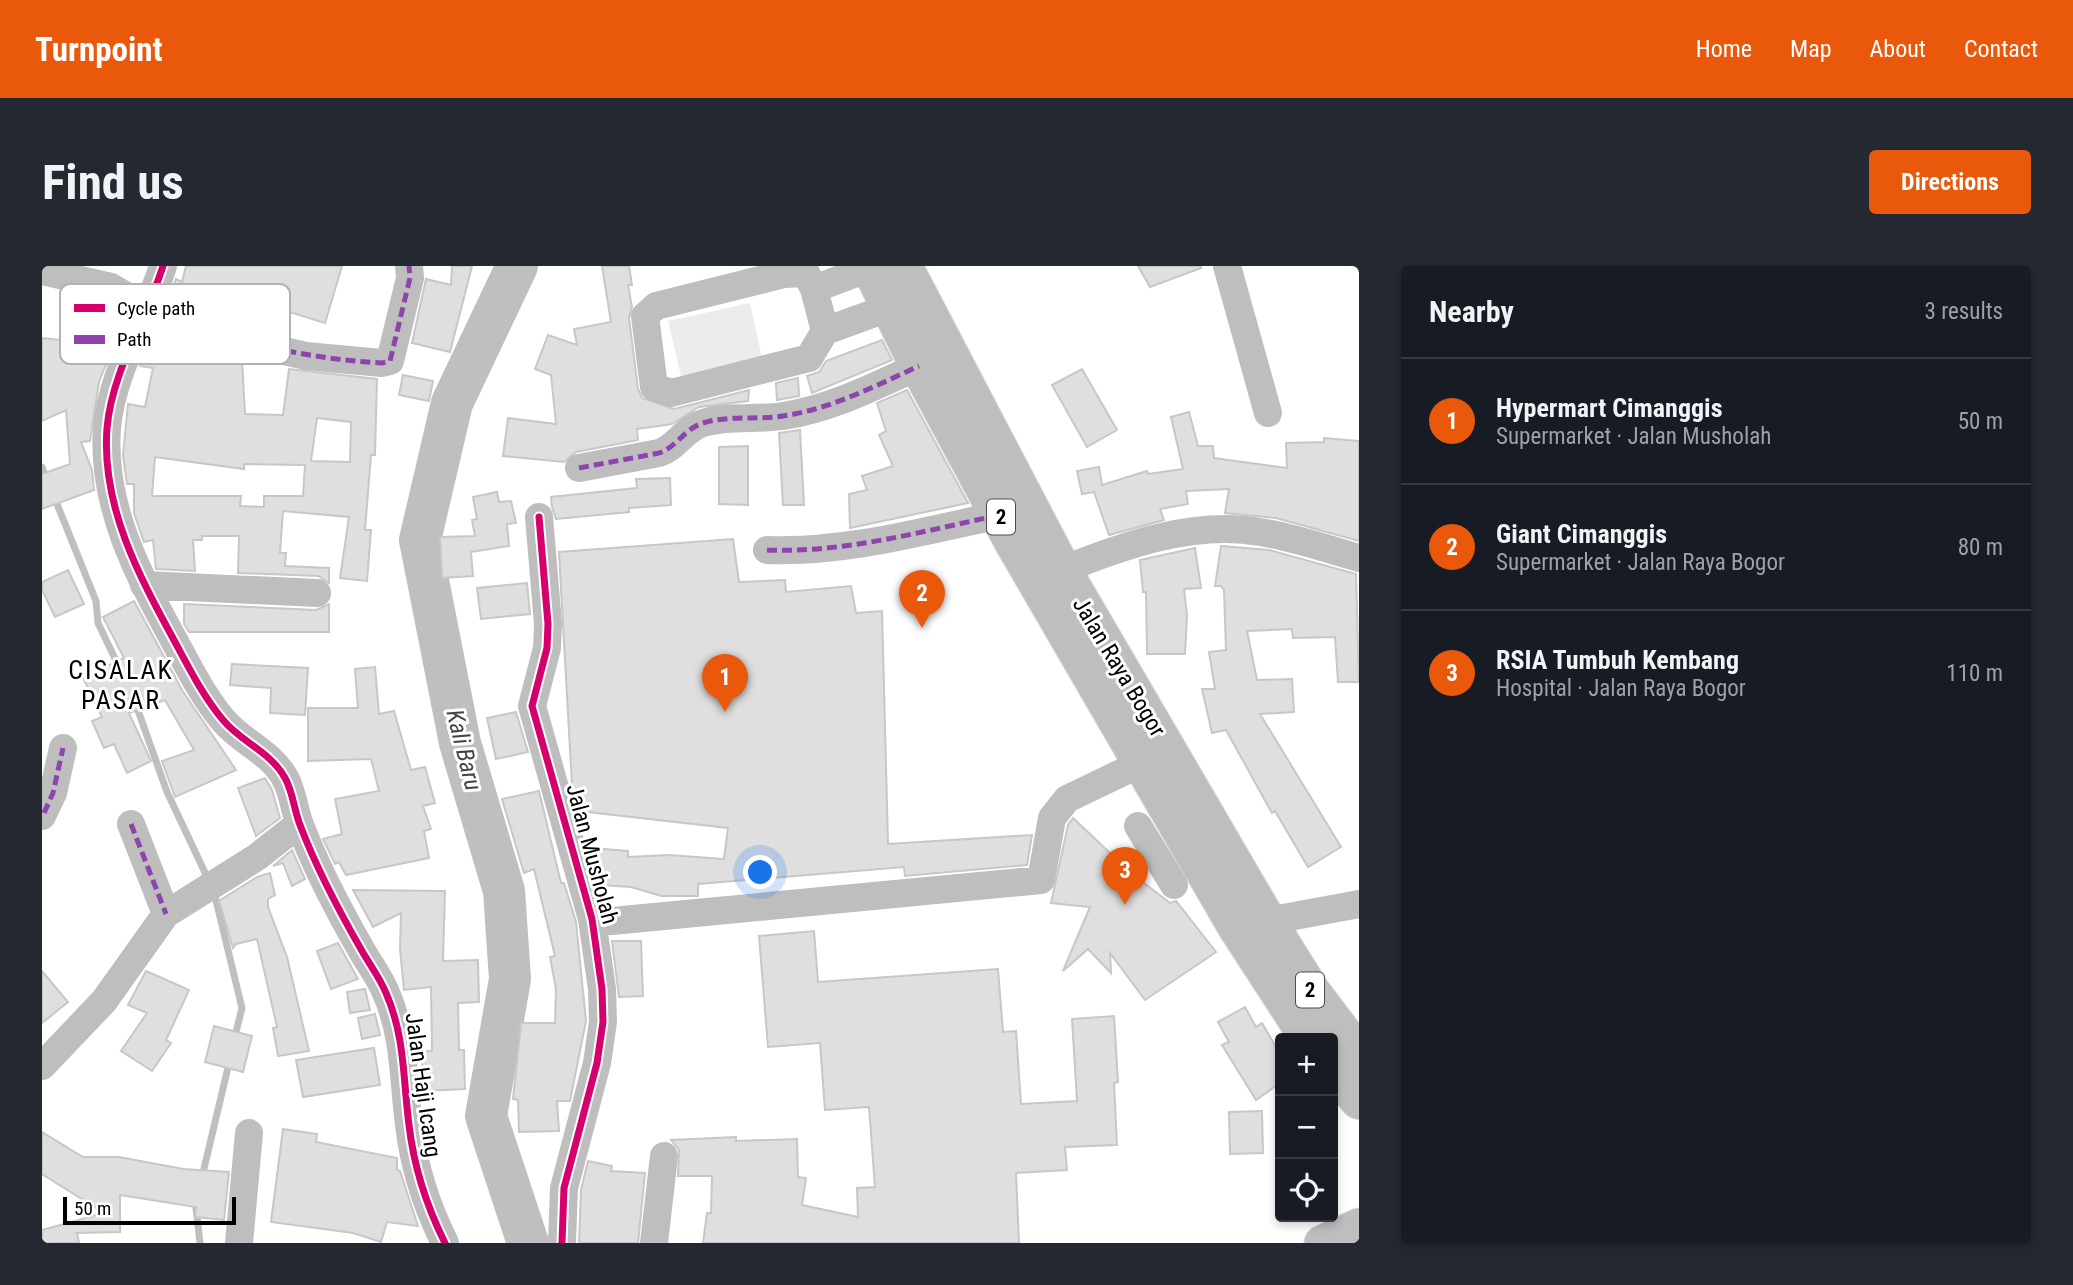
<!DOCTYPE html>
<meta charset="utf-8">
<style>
body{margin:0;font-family:"Roboto Condensed",sans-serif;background:#242831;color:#f1f3f6}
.controls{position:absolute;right:21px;bottom:21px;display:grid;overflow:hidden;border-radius:7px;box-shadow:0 4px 10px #0003}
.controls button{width:63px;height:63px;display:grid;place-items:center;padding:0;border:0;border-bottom:2px solid #363941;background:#171b24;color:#f1f3f6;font:35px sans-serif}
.scale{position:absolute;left:21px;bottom:18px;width:173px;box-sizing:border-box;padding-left:7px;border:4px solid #000;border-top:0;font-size:19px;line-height:24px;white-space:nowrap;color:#000;-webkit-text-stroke:5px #fff;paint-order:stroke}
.you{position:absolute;left:719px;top:607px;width:24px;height:24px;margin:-18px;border:5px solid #fff;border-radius:50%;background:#1a73e8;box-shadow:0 0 0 10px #1a73e833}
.badge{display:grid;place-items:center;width:46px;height:46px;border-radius:50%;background:#ea580c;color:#fff;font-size:23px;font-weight:700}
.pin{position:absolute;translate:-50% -58px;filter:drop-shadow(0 2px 4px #0008)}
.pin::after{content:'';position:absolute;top:37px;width:24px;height:21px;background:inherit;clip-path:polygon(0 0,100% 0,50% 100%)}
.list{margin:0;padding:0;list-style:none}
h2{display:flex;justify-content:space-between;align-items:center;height:91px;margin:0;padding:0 28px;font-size:30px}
h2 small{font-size:23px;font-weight:400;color:#9ea1a6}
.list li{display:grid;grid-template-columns:46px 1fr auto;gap:21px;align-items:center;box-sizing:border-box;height:126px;padding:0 28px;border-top:2px solid #363941}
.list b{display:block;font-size:26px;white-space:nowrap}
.list p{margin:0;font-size:23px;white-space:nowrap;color:#9ea1a6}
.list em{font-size:23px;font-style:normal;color:#9ea1a6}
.icon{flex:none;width:38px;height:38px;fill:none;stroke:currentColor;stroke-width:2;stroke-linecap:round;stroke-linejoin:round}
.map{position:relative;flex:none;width:1317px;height:977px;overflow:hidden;border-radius:7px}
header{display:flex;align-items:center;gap:42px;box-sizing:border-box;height:98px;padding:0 35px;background:#ea580c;color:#fff}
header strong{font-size:33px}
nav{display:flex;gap:38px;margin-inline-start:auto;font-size:24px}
.intro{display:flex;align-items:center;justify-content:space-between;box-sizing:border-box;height:168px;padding:0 42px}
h1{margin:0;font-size:49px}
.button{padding:18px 32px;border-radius:7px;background:#ea580c;color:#fff;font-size:24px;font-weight:700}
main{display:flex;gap:42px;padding:0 42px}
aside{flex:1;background:#171b24;border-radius:7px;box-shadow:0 4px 10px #0003}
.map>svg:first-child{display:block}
</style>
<header>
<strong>Turnpoint</strong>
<nav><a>Home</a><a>Map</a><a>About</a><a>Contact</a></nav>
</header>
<div class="intro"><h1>Find us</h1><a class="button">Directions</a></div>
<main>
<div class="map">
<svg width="1317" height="977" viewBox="0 0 1317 977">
<rect width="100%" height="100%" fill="#fff"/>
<path fill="#ececec" d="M708,37L721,96L640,114L626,55Z"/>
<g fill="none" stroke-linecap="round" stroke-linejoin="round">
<path stroke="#bfbfbf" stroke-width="7" d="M0,201L5,214
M11,228L54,335L56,357L78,403
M93,436L125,526L167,615
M172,626L200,742L192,774
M160,911L188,793
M156,933L154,942L158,977"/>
<path stroke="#bfbfbf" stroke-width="42" d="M475,0L410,137L378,274L418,477L462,625L468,713L444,850L486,977"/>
</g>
<path fill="#dfdfdf" stroke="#c7c7c7" stroke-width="2" fill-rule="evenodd" d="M144,0H300L283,57L225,39L220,63L194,57L127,33L134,13L140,16Z
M410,0H430L408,86L370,77L384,13L409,19Z
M560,0H587L590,19H586L590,41L587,52L596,123L600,132L632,143L707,124L706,135L657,141L630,158L595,163L596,174L534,186L522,196L461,190L466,152L514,158L509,109L493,103L506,69L535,79L532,63L569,56Z
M1096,0H1159V2L1108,21Z
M24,28L63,37L84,49L57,116L48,175L39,176L50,204L52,224L0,243V208L28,198L24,144L0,155V72L19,74Z
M114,63L200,93L203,148L241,149L247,103L335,113L333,189H329L323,264H329L325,315L298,312L307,251L241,245L238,287H244L243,300L287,302V317L276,310L196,307L197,270H160V274H151L153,305L114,303L111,274L102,276L92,247V218H85L81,190L86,138L103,141L111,102L98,100ZM275,152L309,156L308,196L269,195ZM113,191L202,203V198L263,199L261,230H222V241L198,240L199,230H110Z
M840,74L850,94L770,127L765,110L777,106L784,95Z
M1040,103L1075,164L1045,181L1010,119Z
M361,109L391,115L387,135L357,129Z
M756,112L757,130L735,134L734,117Z
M865,124L926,237L808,262L807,228L825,224L820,210L851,200L837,169L844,165L835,137Z
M1147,146L1156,180H1171L1172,192L1245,202L1244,177L1282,176V172L1317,175V275L1234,252L1183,247L1187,223L1144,225L1146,238L1118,243L1122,254L1067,269L1052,226L1040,228L1035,205L1057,201L1060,219L1105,205L1106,208L1141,203L1129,151Z
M758,164L762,239H741L737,167Z
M706,180V239L677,238V181Z
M628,212L629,239L587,242V246L514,253L510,241L509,231L595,222L594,213Z
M455,226L457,236L469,235L474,257L465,258L467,280L429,286L431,310L400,312L398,271L433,270L430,254L435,253L431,231Z
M691,273L697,316L743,314L744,326L809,320L814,347L840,345L846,578L990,569L985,599L863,610L862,601L656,618V630H619L589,621L558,619L550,582L586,585V591L627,589L682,593L686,562L537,545L530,519L517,286Z
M1179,280L1227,284L1314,308L1317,416H1296L1293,371L1251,372L1250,363L1205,365L1215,414L1250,413L1252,446L1218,448L1299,581L1266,601L1233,545L1230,547L1184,464L1170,467L1160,423H1173L1167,386L1184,384L1182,324L1179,320H1173Z
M1153,282L1159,322L1142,323L1145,349L1143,388H1105L1104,326H1101L1098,294Z
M26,304L42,338L13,351L0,324V316Z
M485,317L488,348L439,353L435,322Z
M92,335L140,424L194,504L133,531L120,495L152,484L123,434L87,447L109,495L85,507L72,478L62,482L50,455L60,451L41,412L82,392L61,351Z
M142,338L274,344L287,338V366H147L142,358Z
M190,398L266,402L263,449L228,447L229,422L188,419Z
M333,401L337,448L352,445L369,504L383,501L393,537L381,540L389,563L382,565L387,592L304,609L297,596L293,598L281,573L300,568L293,533L337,525L329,493L266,495V442H316L313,403Z
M474,446L486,486L454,493L445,452Z
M223,512L230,524L238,552L214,570L196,522Z
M497,525L519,617H522L534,656L544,755L528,835H515L517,865L477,866L476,834L471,833L479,757H513L514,723L508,691L513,690L492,603L482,607L460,533Z
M1031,552L1088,606L1128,637L1134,635L1174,686L1103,734L1068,687L1069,707L1046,683L1021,705L1048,641L1009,637L1026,559Z
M250,584L263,613L250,620L241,597L231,600Z
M228,607L233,629L226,633V641L245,691L267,785L236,790L231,762L235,761L215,673L194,678L191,682L177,635L215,611Z
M311,624L403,625L401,695L436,694L437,736L416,737L417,784H422L423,823L381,825L380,785H390L389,721L362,724L358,683L359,647L331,661Z
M772,665L776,716L956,703L961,766L974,765L979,838L1035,835L1030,753L1072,750L1076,816L1072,817L1075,879L1023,881L1025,904L974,907L977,977H661L665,947H669L670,910H636L637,884L629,874L694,871V875L755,873L756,911L764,912L760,939L816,951L815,922L833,921L827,841L783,844L778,777L726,781L717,670Z
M570,675H599L601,730L577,731Z
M296,677L316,713L289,723L275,685Z
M0,705L26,736L0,757Z
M104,705L147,724L124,774L129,777L110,805L79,785L105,747L86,739Z
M323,723L328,744L308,747L305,726Z
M1203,741L1214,761L1220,757L1238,788V817L1214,834L1180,779L1187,776L1176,756Z
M333,748L338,769L320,773L316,752Z
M172,760L210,770L201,806L163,796Z
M332,782L338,819L261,831L254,794Z
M1220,845L1221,887L1188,888L1187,846Z
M241,863L275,868L274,876L355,892V904L358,905L376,960L345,956L339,976L311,967L229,956Z
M0,866L41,891H77L141,903L187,906L182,954L153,951L154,941L78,929V966L35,967L37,977H0V964L62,947L0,908Z
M546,895L570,900L569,905L603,907L596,977H537L539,924Z"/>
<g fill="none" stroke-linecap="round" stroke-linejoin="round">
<defs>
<path id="major" d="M1280,977L1317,960"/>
<path id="highway" d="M828,0L877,100L971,275L1195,661L1267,772
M861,0L1020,304L1225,655L1270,727L1317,789
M1291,802L1317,834"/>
</defs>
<use href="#major" stroke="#dbdbdb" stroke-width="37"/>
<use href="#highway" stroke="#dbdbdb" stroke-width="40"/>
<path stroke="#bebebe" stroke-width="28" d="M121,0C104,54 70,105 65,162C59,240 97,310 133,376C147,402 161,430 181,454C199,476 229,486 243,512C251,526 252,544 258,559C274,601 297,645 320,685C328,699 338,712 344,727C363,770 361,813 367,859C372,902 384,939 403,977
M1185,0L1226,147
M0,5L69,21L107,43L189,73L264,90L340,97L348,95L368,12L367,0
M764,7L772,23L783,65L767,92L629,127L612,121L603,50L614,40L742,8Z
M772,23L833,0
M783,65L849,41
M537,202L617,187C635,181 642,163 661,157C686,149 715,154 741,150C789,143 833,120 877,100
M497,251L506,358L505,382L490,440L550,653L560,723L561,756L555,797L522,922L520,977
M725,284C804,287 881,265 958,249
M1020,304C1080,280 1152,254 1218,266C1251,271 1285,283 1317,292
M102,319L275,327
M0,550L11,527L21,482
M89,558L124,648
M1096,560L1132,619
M570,655L999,614L1010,552L1025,533L1100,497
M1225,655L1317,638
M0,800L62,735L124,648L215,591L257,558
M197,977L207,867
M612,977L622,890"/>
<use href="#major" stroke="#bebebe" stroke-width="35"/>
<use href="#highway" stroke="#bebebe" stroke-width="38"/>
<path stroke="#8e44ad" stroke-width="5" stroke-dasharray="10 5" stroke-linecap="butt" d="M109,37L107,43C188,73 252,92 340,97L348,95L368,12L367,0
M537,202L617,187C635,181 642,163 661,157C686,149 715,154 741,150C789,143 833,120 877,100
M725,284C804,287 881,265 958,249
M2,547L11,527L21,482
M89,558L124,648"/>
<defs>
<path id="cycleway" d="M121,0C104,54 70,105 65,162C59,240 97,310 133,376C147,402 161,430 181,454C199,476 229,486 243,512C251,526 252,544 258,559C274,601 297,645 320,685C328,699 338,712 344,727C363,770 361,813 367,859C372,902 384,939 403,977
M497,251L506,358L505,382L490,440L550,653L560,723L561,756L555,797L522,922L520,977"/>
</defs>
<use href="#cycleway" stroke="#fff" stroke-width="11"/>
<use href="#cycleway" stroke="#d6006c" stroke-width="7"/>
</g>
<g text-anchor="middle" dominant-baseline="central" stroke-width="6" stroke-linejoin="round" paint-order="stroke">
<g fill="#fff" stroke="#4c4c4c" stroke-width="2">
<rect x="945" y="233.5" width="28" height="35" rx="5"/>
<rect x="1254" y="706.5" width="28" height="35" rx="5"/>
</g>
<g font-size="21" font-weight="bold" fill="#000">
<text x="959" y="251">2</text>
<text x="1268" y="724">2</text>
</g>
<g font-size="23" fill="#000" stroke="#fff">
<text transform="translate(1077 401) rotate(59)">Jalan Raya Bogor</text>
<text transform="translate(550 588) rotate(75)">Jalan Musholah</text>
<text transform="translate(381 819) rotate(82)">Jalan Haji Icang</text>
</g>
<g font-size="24" font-style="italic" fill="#444" stroke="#fff">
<text transform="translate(422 484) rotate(76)">Kali Baru</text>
</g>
<g font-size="26" letter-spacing="2" fill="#000" stroke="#fff">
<text x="79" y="404">CISALAK<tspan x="79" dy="30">PASAR</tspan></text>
</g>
</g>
<rect x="18" y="18" width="230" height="80" rx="10" fill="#fff" stroke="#b2b2b2" stroke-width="2"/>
<rect x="32" y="38" width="31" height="8" fill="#d6006c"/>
<rect x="32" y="69" width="31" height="9" fill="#8e44ad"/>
<g font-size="19" fill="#000">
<text x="75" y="49">Cycle path</text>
<text x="75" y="80">Path</text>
</g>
</svg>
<div class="controls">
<button>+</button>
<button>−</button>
<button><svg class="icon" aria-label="locate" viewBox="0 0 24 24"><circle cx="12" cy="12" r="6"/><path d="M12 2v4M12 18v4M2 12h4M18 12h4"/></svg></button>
</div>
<div class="scale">50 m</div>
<div class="you"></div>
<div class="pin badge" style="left:683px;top:446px">1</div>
<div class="pin badge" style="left:880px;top:362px">2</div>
<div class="pin badge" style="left:1083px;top:639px">3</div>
</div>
<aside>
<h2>Nearby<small>3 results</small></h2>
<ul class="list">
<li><span class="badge">1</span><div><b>Hypermart Cimanggis</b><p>Supermarket · Jalan Musholah</p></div><em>50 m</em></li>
<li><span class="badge">2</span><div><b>Giant Cimanggis</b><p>Supermarket · Jalan Raya Bogor</p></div><em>80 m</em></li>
<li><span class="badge">3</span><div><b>RSIA Tumbuh Kembang</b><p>Hospital · Jalan Raya Bogor</p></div><em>110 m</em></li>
</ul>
</aside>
</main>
